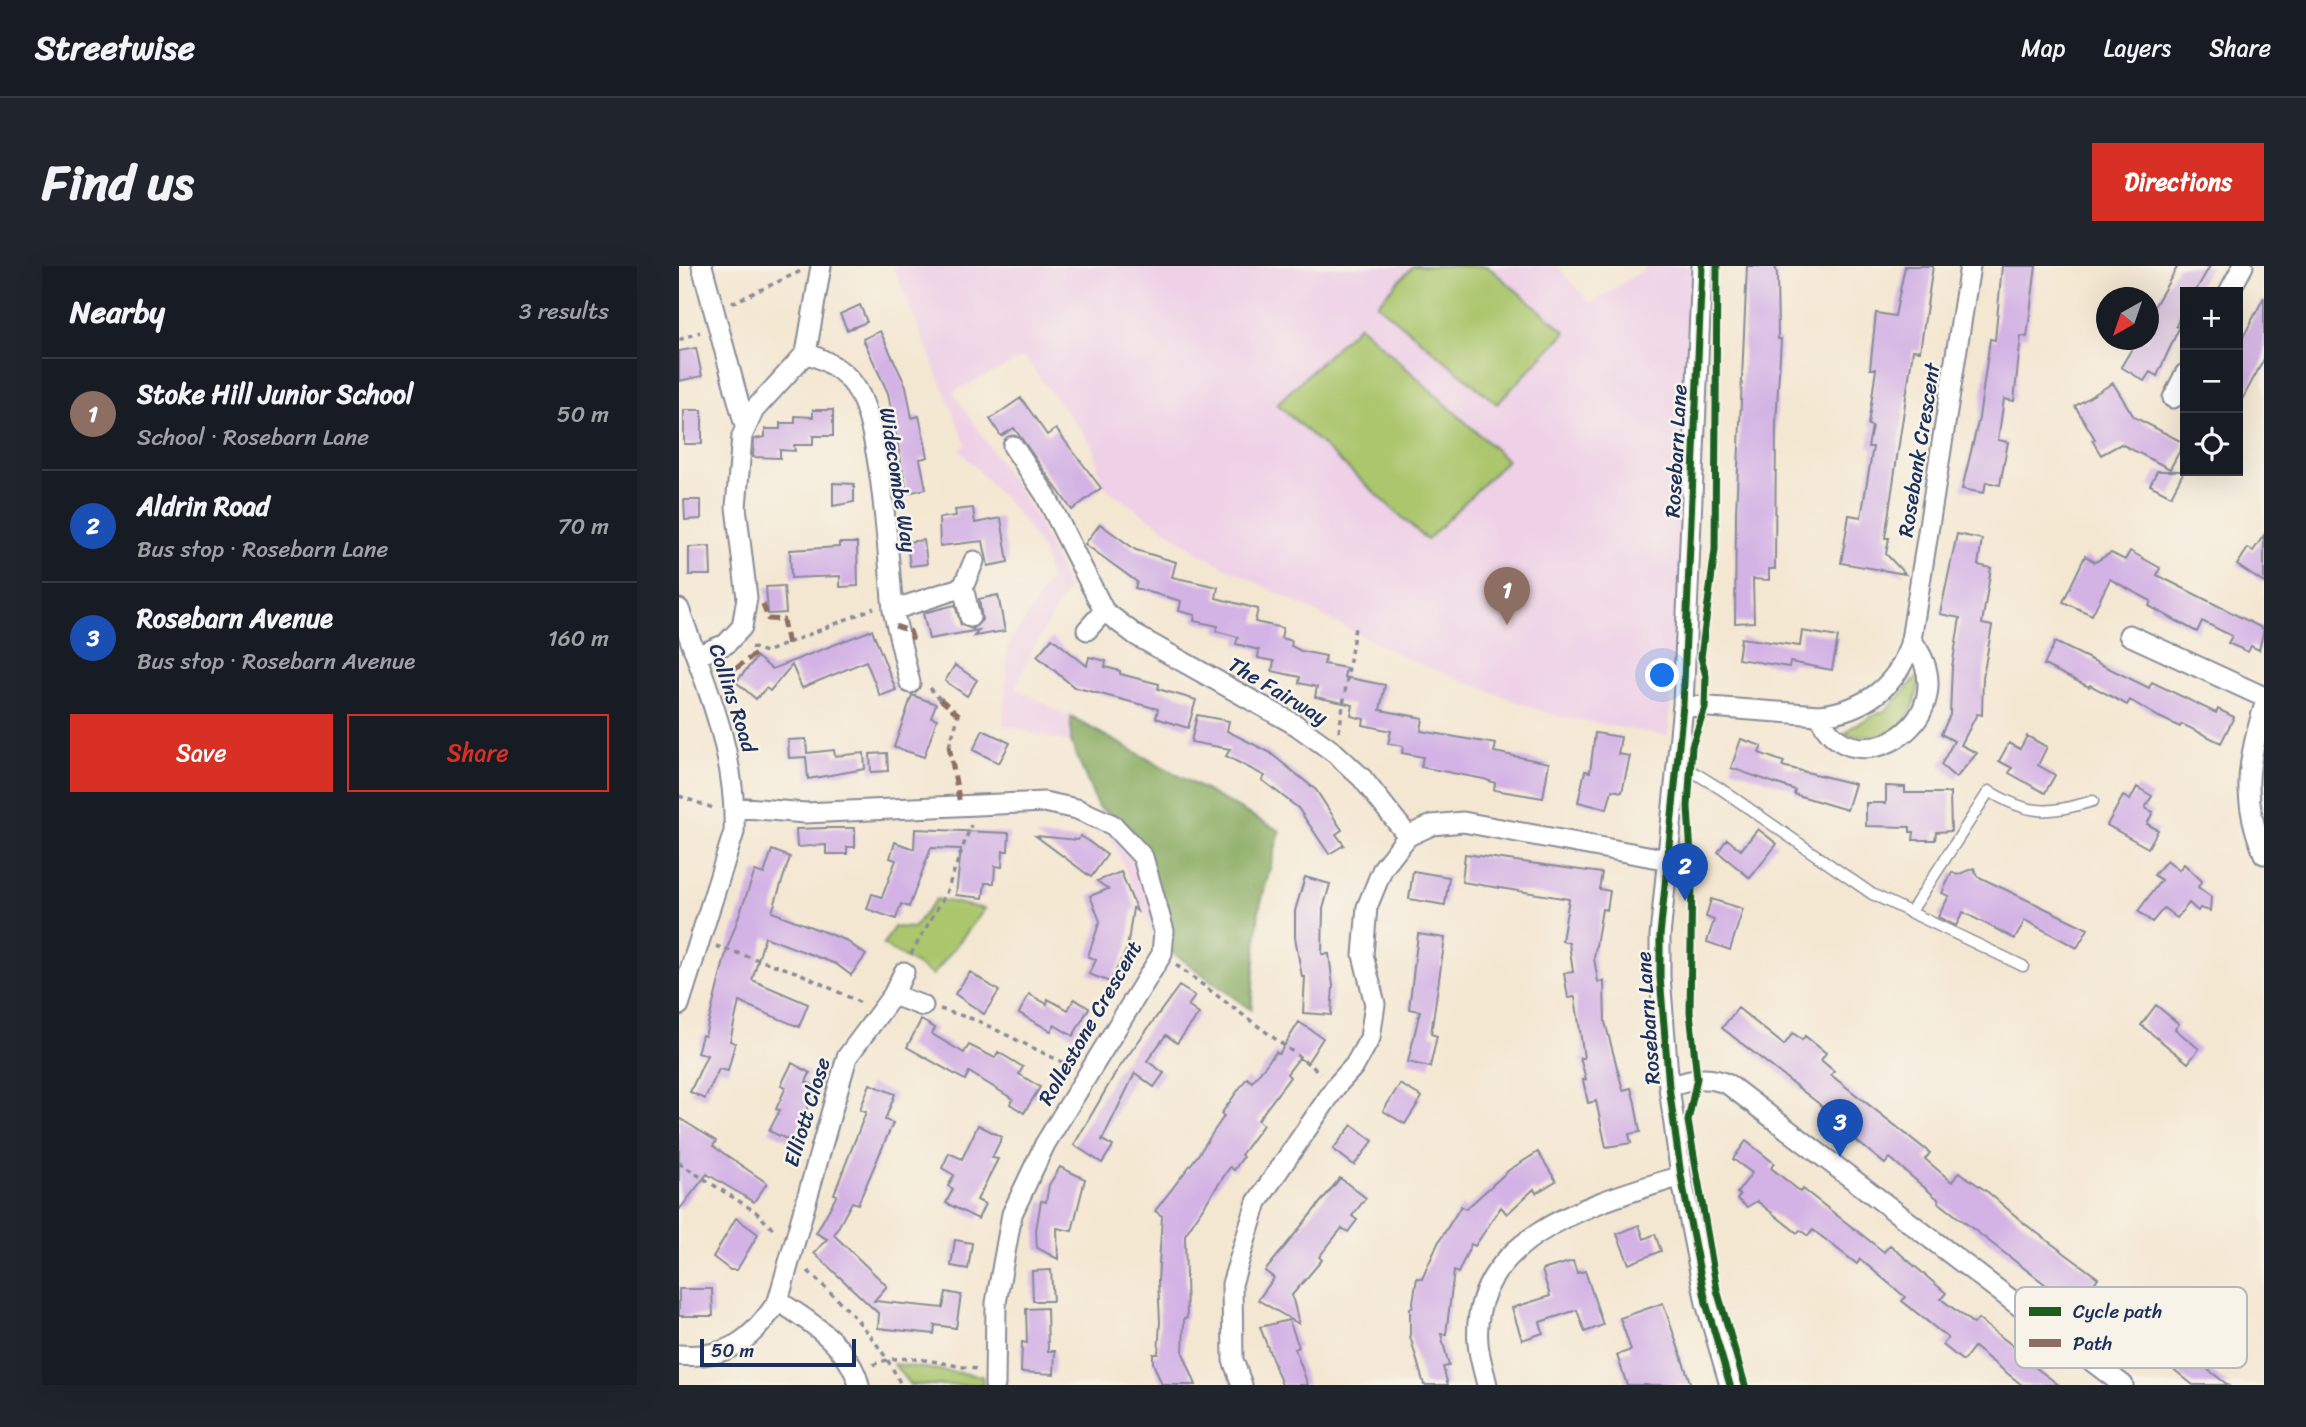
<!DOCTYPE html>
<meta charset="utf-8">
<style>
body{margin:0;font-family:Sriracha,sans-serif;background:#20242c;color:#f1f3f6}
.controls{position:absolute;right:21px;top:21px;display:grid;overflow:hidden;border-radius:0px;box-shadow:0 7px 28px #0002}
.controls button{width:63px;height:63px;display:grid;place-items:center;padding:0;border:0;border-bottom:2px solid #363941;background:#171b24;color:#f1f3f6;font:35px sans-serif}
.compass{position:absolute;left:1417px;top:21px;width:63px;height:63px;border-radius:50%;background:#171b24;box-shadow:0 7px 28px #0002;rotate:220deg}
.scale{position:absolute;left:21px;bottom:18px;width:156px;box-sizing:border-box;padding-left:7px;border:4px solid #1b2f5e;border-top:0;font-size:19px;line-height:24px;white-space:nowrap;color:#1b2f5e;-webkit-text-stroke:5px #f7f3e8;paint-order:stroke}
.you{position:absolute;left:984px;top:410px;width:24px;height:24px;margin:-18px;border:5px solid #fff;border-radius:50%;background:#1a73e8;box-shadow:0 0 0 10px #1a73e833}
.badge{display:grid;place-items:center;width:46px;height:46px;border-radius:50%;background:#d93025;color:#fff;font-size:23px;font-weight:700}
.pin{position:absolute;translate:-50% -58px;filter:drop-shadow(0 2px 4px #0008)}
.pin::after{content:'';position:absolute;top:37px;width:24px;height:21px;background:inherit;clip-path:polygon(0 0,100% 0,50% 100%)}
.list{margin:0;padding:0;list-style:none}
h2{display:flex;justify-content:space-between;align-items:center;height:91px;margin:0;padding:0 28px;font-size:30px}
h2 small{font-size:23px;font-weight:400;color:#9ea1a6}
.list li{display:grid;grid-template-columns:46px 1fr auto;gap:21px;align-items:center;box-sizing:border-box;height:112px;padding:0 28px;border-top:2px solid #363941}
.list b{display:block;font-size:26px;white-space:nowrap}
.list p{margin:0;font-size:23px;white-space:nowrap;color:#9ea1a6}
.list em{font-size:23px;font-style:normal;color:#9ea1a6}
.actions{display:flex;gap:14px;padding:21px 28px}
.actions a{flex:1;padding:16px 0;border:2px solid #d93025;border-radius:0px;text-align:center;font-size:24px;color:#d93025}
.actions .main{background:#d93025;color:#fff}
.icon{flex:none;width:38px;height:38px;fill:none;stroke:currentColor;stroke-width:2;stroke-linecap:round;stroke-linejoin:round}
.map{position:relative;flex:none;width:1585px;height:1119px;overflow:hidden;border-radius:0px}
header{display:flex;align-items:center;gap:42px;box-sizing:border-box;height:98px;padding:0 35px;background:#171b24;border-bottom:2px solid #363941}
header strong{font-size:33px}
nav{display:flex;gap:38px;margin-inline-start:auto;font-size:24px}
.intro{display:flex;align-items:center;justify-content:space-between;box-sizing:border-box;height:168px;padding:0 42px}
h1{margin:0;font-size:49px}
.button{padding:18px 32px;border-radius:0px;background:#d93025;color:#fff;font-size:24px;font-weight:700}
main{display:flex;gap:42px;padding:0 42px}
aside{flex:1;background:#171b24;border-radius:0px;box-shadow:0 7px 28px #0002}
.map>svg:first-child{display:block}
</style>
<header>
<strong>Streetwise</strong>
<nav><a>Map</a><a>Layers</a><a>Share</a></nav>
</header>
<div class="intro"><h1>Find us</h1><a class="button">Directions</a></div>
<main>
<aside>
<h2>Nearby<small>3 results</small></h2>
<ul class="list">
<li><span class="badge" style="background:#8d6e63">1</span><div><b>Stoke Hill Junior School</b><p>School · Rosebarn Lane</p></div><em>50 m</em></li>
<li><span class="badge" style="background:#1a4fb4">2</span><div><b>Aldrin Road</b><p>Bus stop · Rosebarn Lane</p></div><em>70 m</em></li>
<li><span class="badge" style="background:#1a4fb4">3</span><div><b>Rosebarn Avenue</b><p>Bus stop · Rosebarn Avenue</p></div><em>160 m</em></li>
</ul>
<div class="actions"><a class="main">Save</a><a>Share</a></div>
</aside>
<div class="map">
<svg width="1585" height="1119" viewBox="0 0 1585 1119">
<rect width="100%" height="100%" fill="#f7f3e8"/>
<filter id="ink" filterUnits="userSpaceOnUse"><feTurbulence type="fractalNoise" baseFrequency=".0143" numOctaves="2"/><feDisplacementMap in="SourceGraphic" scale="14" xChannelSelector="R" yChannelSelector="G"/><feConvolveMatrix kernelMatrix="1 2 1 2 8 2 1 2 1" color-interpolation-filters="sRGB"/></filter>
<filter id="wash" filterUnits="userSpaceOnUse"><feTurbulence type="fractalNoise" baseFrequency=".00686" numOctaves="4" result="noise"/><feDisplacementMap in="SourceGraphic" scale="28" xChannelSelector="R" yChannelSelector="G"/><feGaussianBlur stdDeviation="1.57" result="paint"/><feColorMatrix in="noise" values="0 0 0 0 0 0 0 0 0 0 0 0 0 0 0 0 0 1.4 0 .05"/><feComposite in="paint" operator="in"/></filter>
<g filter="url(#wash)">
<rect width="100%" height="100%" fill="#f4e7d2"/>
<path fill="#eed0e7" d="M214,0H878L912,38L970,0H1016L1010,193L989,470L872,449L731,394L523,289L423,219L414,180L345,91L274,126L355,248L389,323L353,384L337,422L601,565L580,644L572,744L476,673L392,477L324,459L329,380L371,313L364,286L345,255L280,183L287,178Z"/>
<path fill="#abc66d" stroke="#637a66" stroke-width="2" d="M734,0H808L887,66L818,138L698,38Z
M680,59L828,194L748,274L598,138Z
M1242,407C1236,454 1217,479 1166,468L1174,460L1209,443Z
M257,633L306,643L254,709L204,679L215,661L234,662Z
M215,1098L303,1110L304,1119H231Z"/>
<path fill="#88ab60" stroke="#526d5f" stroke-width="2" d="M392,451L601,565L580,644L572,744L490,684L469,589L446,556L419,541L392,476Z"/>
<g id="blocks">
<path fill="#d3b2e5" d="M1068,0H1096L1098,8L1099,73H1102L1097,157L1096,303H1090V314L1074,313L1075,356L1056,357L1057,247Z
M1226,0H1254L1241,85L1234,84L1206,272H1210L1207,288L1226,308L1162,297L1170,249L1182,251L1194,181H1189L1193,160L1189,159L1197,103H1191L1197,47L1216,50Z
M1323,0H1357L1348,71L1342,70L1335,135L1325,133L1319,174L1329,176L1321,219L1307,216L1305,227L1283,223L1300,152L1311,73L1316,74Z
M1499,0H1531L1516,26H1506V38L1497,60L1500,62L1478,110L1471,106L1465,115L1442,101L1458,74H1469V51Z
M1585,31V93L1559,141V81Z
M181,39L188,56L168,64L161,48Z
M201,65L227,120L233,152L240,150L249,191L241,193L247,223L228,227L209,127L184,73Z
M17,82L23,110L0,115V85Z
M1434,117L1455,151L1505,177L1491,203L1442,178L1422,189L1413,174L1416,173L1396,140Z
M342,132L368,169L377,163L422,222L393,244L335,162L322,170L311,153Z
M5,144H23V178H5Z
M134,144H154V170H134V179H115L116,185L101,184V192L74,191L75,173L86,171V163H101V157H116V150L134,151Z
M1478,205H1505L1492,230L1471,219Z
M154,217L175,218V236L154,240Z
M5,234H22V253L6,254Z
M294,242L296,257L322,252L329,296L309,300L304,275L261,280L260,252L277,250L276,244Z
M421,258L457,284L497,296L493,311L539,321L537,332L579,343L576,356L604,362L602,372L613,375L612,380L622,385L647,390L645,398L667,402L665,411L706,419L701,444L744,452L742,465L817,478L815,486L870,497L864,532L815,524L816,517L805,513L742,501L744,491L723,487L724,480L709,478L712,465L684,459L685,453L672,450L674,439L636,431L638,421L620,417L621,411L593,405L595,395L579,392L580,384L557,378L559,371L537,365L539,360L515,355L516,349L500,345L502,335L456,322L458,316L406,278Z
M1278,268L1303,273L1299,299L1312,302L1303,358L1313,360L1304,411L1303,449L1298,448L1282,479L1298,487L1277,512L1262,499L1275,475L1262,468L1271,449L1273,401L1281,352L1261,348Z
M1585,269V317L1558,299L1569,282L1574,285Z
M245,274L248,298L231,300L228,276Z
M160,277H178L179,320L161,321V310L112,312L111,284L160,281Z
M31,280L32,309H10V281Z
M1451,285L1481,302L1478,309L1585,363L1580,384L1572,380L1569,386L1549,377L1553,370L1523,355L1518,366L1470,340L1472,335L1431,313L1413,349L1384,336L1406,290L1416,296L1432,287L1446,294Z
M105,320L107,347L89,348L87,321Z
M319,329L326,365L295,370L300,364L250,373L244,347L276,339L282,359L294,363L303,354L300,333Z
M193,364L217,424L201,430L187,395L123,422L113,399L91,425L87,422L77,433L57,416L78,391L93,403Z
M1123,365L1159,371L1153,404L1111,396L1110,401L1059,393L1062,372L1121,380Z
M373,372L408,400L410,391L427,395L426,401L441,405V408L480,418L479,423L517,434L509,462L477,452L479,443L395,421L358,390Z
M1376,376L1470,422L1473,416L1537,447L1539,443L1555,451L1542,477L1503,458L1501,461L1480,451L1451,434L1448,439L1411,419L1410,421L1365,399Z
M276,399L298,414L288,430L266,415Z
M233,429L257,438L252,451L258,453L245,491L215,481Z
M518,449L550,455L548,465L590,486L637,524L663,564L657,568L665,579L650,588L619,542L583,514L586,510L547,490L551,483L512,476Z
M304,464L331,477L320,497L294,484Z
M916,467L942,471L939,488L951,490L943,526L933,524L928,543L899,536L906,505L911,506Z
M1348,470L1368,481L1359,499L1376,509L1366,527L1330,507L1333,502L1320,495L1330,477L1341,483Z
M127,473L128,487L155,484L156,490L185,487L186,503L129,513L127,491L110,492L109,474Z
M1062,473L1083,480L1080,487L1105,496L1103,500L1176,518L1168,544L1115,528L1116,524L1052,502Z
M208,487L209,505L192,506L191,488Z
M1207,520L1226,521V527H1271L1272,565L1257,566L1256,574H1234L1235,566H1231V561L1187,560V537H1207Z
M1458,521L1473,530L1466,542L1474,546L1468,558L1479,564L1469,582L1428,559L1444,530L1451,534Z
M147,562H176V581H168V588H147V579L118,581L117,563Z
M236,563L330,567L329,585H324L323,601L316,600L315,617H306L304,632L277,629L282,583L252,582L230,641L222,638L217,653L188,643L193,628L203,631L217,594L211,592L216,576L235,583Z
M1079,563L1098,578L1071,612L1039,586L1048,573L1062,584Z
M357,570L399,574L402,570L428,589L412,611Z
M93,584L111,591L93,646L166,674L187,689L172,709L157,698L86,671L73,714L129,738L120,761L60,736L51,775L56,777L49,805L40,803L26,833L11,826L28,789L18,787L23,769L26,770L48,683L76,605L85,608Z
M786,588L923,607L920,623L931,625L928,644L923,643L915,692L919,716L925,715L926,756L944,824L952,822L956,837L961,866L950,868L952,877L927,881L917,835L909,837L904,814L907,813L901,792H905L896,731L889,732L885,707L894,706L890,677L883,675L890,633L783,616Z
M1488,594L1500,604L1505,598L1523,615L1519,621L1532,631L1531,645L1521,642L1519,645L1510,637L1498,652L1485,642L1473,656L1459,645L1482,614L1475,609Z
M1295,602L1298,610L1409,663L1398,682L1346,654L1336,673L1284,646L1277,660L1259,651L1270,630L1263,627L1273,606L1278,609Z
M734,605L770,611L766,639L730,633Z
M442,606L458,645L454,642L448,683L431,716L410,708L417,694L409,690L421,655L411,630L429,623L418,615Z
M626,611L651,618L644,643L643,688H650L654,720L652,749L624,747L626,711H623L616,671V645Z
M1032,633L1064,643L1051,684L1028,676L1035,654L1027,651Z
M739,668L766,672L752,768L758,770L751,801L729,796L741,745L730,743Z
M291,706L320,725L305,748L276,728Z
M500,720L516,730L509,740L520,748L498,777L487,769L468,795L485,807L475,821L456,807L423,874L434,880L423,897L395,879L437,806Z
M350,728L368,738L369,733L389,744L395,733L410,742L394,770L375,759L372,765L340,747Z
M1477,739L1500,758L1496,763L1520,783L1509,797L1462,759Z
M1059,742L1105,779L1114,767L1123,774L1126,770L1147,787L1142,794L1155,805L1152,809L1251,887L1246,893L1273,916L1280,906L1310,927L1346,958L1419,1012L1414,1019L1445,1044L1449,1038L1492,1072L1494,1069L1515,1085L1511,1090L1549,1119H1514L1482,1093L1476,1099L1463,1089L1466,1085L1430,1056L1427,1059L1397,1042L1259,936L1260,934L1211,892L1206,898L1143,847L1145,843L1139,837L1043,762Z
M242,754L256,762L253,768L285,787L290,779L316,792L319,786L344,801L340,808L361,821L345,847L331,838L334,833L290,806L286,814L228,781Z
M620,756L644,772L628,797L620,792L608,808L611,811L579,854L584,859L562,889L564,891L555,904L551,901L506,969L508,1052L505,1053L504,1087L517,1119H483L474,1097V1088H479L481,1056L479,1015L483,950L476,945L519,889L545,850L542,848L568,812L573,816L597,786L600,788Z
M113,797L131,807L127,816L137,821L114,876L90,865L101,844L97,843L107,821L102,819Z
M191,818L216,828L206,854L214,857L179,938L173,936L155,969L208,1020L195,1035L264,1042L267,1026L282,1029L277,1062L256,1059L255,1068L199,1062L200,1048L135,987L148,973L137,967L158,929L155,928L187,846L181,844Z
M721,818L743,831L726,858L704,845Z
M0,852L37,875L34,880L88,917L75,936L28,908L0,944Z
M299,859L323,871L313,892L319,893L298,934L306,938L299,953L267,937L274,923L269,920L275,909L263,902L270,887L283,893Z
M673,859L694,875L675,899L654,883Z
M1067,875L1095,897L1092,902L1122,926L1124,923L1205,986L1211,979L1267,1027L1262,1033L1295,1058L1299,1053L1338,1083L1336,1086L1380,1119H1343L1295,1081L1284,1095L1264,1079L1269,1072L1223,1035L1226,1031L1181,993L1178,998L1134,964L1129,970L1121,964L1118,967L1078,935L1068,941L1058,933L1061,929L1058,927L1073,907L1054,893Z
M859,886L877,915L857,927L855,923L828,948L822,941L796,980L792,978L779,1007L775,1005L767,1068H762L770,1100L764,1101L769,1119H745L731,1070V1042H733L738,1012L743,1013L759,977L782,940L787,943L830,904Z
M381,901L406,913L393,965L378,962L379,993L358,982L357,964L362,935L367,936L370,919Z
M661,912L687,932L673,950L678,954L669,966L663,962L640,991L643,994L613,1029L620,1058L579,1034L595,1012L586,1005Z
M57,952L79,968L58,1004H51L34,991Z
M960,959L965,973L976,968L982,985L950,998L938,968Z
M276,974L293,977L289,1003L272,1000Z
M894,995L898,1007L906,1005L924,1059L906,1066L898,1044L861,1056L864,1067L843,1074L833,1042L871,1030L863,1004Z
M372,1004L374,1035H354L353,1005Z
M0,1023H33L34,1050H0Z
M984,1037L1012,1119H948L938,1089L952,1084L941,1052Z
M368,1042L369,1085H376L375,1108L342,1106L343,1076L348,1077L347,1043Z
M610,1054L620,1081L616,1083L629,1119H603L581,1061Z"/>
</g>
</g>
<g filter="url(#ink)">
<use href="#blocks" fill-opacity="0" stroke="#888b98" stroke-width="2"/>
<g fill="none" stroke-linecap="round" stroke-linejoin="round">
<defs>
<path id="service" d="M998,496L1042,523L1193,628L1344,700
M1231,647L1310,525C1351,550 1369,548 1414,535"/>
<path id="minor" d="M23,0L66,160
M1023,0L1004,439L981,670V711L990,821L1002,910L1027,1037L1051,1119
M1550,26L1564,0
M127,87C144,93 164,103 175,119C203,156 209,294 214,344L284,321L295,295
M1494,132L1506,108
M334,180L366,228L425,345L458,370L617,459L656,487L683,512L729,570
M284,321L291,351
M0,343C26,416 58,487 55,566L0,739
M214,344L231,417
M408,364L425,345
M1450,369L1585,431
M17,390L47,378L63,361L68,332L57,241L63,170L75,144L127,87L142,0
M1004,439L1140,449C1185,445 1221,419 1232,374L1291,0
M1585,441C1568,497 1562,533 1585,588
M1140,449C1173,527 1293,451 1232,374
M56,541L126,547L365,536L398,543L434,559L464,591L485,665L483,688L366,878L333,948L317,1037L316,1119
M214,729L244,740
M990,821C1012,814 1028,808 1050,819L1444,1119
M99,1035C131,1055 170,1080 180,1119
M0,1089C49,1093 73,1074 99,1035L168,791L214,729L225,706
M563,1119L554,1094L553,1018L578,936L658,819L676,799L691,772L696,738L684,689L688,641L704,602L729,570L753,559L784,556L990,594
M808,1119C805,1105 800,1091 799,1077C790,968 923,935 1002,910"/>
</defs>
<use href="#service" stroke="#888b98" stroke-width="13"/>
<use href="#minor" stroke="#888b98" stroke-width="23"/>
<path stroke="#888b98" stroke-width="3.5" stroke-dasharray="5 5" stroke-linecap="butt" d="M53,37L122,5
M0,74L21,66
M72,381L87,386L195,342
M251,422L261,433
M660,466L676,361
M270,480L280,449
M0,530L37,543
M37,680L120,707L182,737
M232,688L267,627L292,559
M497,699L642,807
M261,743L297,754L391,800
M0,897L77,946L97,966
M129,1005C166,1040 200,1072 222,1119
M194,1099C223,1084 266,1099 297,1103"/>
<use href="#service" stroke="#fff" stroke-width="10"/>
<use href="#minor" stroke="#fff" stroke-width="19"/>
<path stroke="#8d6e63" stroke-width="5" stroke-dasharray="10 5" stroke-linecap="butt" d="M84,338L89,353L104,354L109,379
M216,360L231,365L234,374
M56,403L79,386
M261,433L280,449
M270,480L281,538"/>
<defs>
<path id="cycleway" d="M1023,0L1004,439L981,670V711L990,821L1002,910L1027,1037L1051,1119
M1038,0L1036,284L1022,391L1027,410L1026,442L1013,480L1009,541L1013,606L1011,746L1018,812L1009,855L1038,1024L1066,1119"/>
</defs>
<use href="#cycleway" stroke="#f7f3e8" stroke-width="11"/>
<use href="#cycleway" stroke="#1b5e20" stroke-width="7"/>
</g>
</g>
<g text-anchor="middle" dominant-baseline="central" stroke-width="5" stroke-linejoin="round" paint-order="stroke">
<g font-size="21" fill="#1b2f5e" stroke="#f7f3e8">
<text transform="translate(1240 184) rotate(-81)">Rosebank Crescent</text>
<text transform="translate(997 185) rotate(-87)">Rosebarn Lane</text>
<text transform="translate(219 214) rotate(81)">Widecombe Way</text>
<text transform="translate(599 425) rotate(31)">The Fairway</text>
<text transform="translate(54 432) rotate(72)">Collins Road</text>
<text transform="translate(969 752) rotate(-94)">Rosebarn Lane</text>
<text transform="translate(411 757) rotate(-60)">Rollestone Crescent</text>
<text transform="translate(128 846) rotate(-73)">Elliott Close</text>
</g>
</g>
<rect x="1336" y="1021" width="232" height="81" rx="10" fill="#f7f3e8" stroke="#b5b8bf" stroke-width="2"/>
<rect x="1350" y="1041" width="32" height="9" fill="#1b5e20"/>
<rect x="1350" y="1073" width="32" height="8" fill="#8d6e63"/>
<g font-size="19" fill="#1b2f5e">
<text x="1394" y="1052">Cycle path</text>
<text x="1394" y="1084">Path</text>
</g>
</svg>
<div class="controls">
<button>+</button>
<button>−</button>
<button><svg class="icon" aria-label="locate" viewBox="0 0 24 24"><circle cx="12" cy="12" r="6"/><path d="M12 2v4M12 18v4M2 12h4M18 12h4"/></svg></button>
</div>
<svg class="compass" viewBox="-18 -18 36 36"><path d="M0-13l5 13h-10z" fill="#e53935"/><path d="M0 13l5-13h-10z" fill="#9ea1a6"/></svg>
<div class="scale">50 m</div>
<div class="you"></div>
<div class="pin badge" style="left:828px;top:359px;background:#8d6e63">1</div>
<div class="pin badge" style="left:1006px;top:635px;background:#1a4fb4">2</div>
<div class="pin badge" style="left:1161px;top:891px;background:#1a4fb4">3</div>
</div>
</main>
